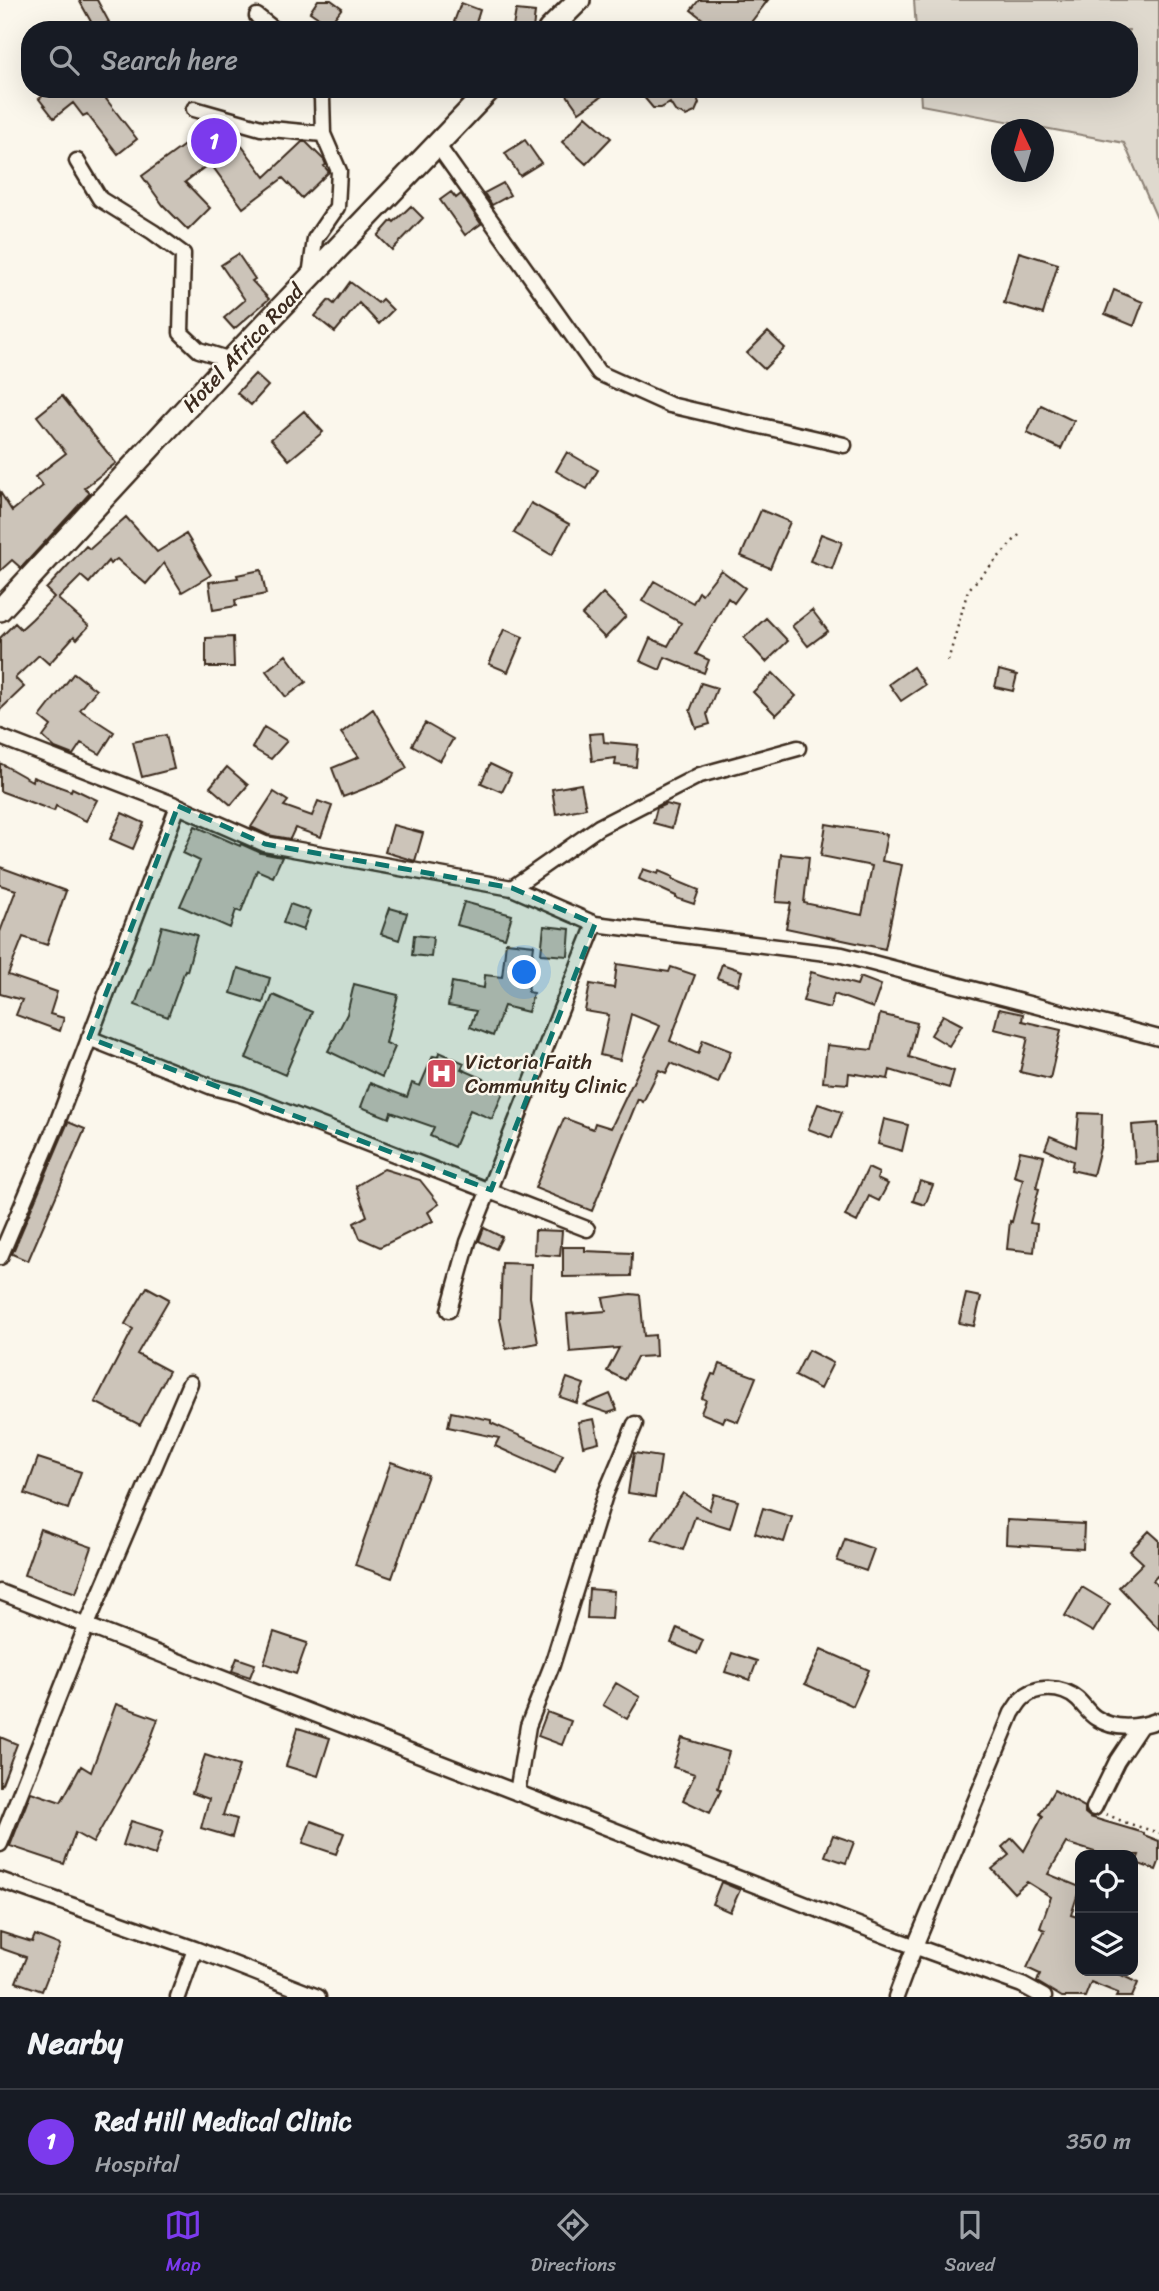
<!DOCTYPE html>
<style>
body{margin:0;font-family:Sriracha,sans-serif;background:#20242c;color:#f1f3f6}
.controls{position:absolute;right:21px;bottom:21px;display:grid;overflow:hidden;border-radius:14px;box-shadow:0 7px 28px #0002}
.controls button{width:63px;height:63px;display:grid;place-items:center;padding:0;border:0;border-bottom:2px solid #363941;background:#171b24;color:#f1f3f6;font:35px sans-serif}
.compass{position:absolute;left:991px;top:119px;width:63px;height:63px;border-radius:50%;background:#171b24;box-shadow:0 7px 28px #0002;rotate:355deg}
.you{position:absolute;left:525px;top:973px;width:24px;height:24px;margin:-18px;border:5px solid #fff;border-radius:50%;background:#1a73e8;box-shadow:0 0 0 10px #1a73e833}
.badge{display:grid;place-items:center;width:46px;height:46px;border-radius:50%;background:#7c3aed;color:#fff;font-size:23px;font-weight:700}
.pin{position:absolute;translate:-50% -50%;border:4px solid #fff;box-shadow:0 2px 7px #0006}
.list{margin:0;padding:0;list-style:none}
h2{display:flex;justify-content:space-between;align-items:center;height:91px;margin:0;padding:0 28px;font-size:30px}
h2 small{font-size:23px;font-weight:400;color:#9ea1a6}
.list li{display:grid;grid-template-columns:46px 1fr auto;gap:21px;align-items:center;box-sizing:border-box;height:105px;padding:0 28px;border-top:2px solid #363941}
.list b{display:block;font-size:26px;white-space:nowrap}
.list p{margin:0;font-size:23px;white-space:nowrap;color:#9ea1a6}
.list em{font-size:23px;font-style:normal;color:#9ea1a6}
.icon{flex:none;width:38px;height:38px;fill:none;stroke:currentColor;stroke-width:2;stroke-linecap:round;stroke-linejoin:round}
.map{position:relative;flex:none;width:1159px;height:1997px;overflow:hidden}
.search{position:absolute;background:#171b24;box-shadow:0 7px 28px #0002;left:21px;right:21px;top:21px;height:77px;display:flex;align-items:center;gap:18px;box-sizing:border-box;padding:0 24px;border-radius:28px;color:#9ea1a6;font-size:26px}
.sheet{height:196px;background:#171b24}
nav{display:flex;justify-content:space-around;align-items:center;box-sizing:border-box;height:98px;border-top:2px solid #363941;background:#171b24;font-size:19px;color:#9ea1a6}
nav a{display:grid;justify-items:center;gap:4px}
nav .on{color:#7c3aed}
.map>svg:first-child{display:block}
</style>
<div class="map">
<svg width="1159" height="1997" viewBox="0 0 1159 1997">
<rect width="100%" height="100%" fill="#fbf7ec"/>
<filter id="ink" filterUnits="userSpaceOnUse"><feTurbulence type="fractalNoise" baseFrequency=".0143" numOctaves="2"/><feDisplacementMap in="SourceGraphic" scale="14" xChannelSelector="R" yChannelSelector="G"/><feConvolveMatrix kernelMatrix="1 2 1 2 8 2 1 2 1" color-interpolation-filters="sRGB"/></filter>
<g filter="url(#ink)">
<path fill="#dfd9ce" stroke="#8d8276" stroke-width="2" d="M914,0H1159V223L1124,143L921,105L920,89H1129V30H916Z"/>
<path fill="#ccc4b9" stroke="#3b2a1e" stroke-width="2" d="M79,0H97L109,22L95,29Z
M318,0H331L342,8L329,25L310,12Z
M699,0H768L745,30H717L691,10Z
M461,3L480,10L474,29L454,22Z
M516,10L535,12L533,29L513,27Z
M52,89H118L106,99L137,139L118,154L87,114L83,116L73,103L54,118L39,99Z
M575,89H612L579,112L567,95Z
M637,89H694L699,103L695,112L686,116L675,111L670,103L661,108H653Z
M586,116L611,138L586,164L562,142Z
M213,124L229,129L265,177L302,142H306L324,160L326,165L324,166L329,172L302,198L283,178L243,208L210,163L185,182L210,208L188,230L163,205L142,176Z
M525,140L541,163L520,176L505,153Z
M503,183L510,195L492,205L484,193Z
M451,192L456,198L461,194L481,224L465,235L440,200Z
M411,206L423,218L392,250L378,236L392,220L394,222Z
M1019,252L1058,264L1043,314L1004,303Z
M238,254L255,279L252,281L269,299L234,329L224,318L245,300L221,265Z
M350,282L378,303L382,299L393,310L379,324L359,303L335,332L315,316L329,300L334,304Z
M1114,290L1143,302L1134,326L1105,314Z
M768,332L785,348L764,369L747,353Z
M255,374L268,386L251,405L237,393Z
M62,396L116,463L84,488L90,493L21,568L12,560L0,571V492L12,511L43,486L35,477L66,453L37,416Z
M1041,405L1074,421L1061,449L1027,433Z
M304,411L323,432L289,460L271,439Z
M567,452L598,470L587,489L556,471Z
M531,503L569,524L552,555L514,533Z
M761,510L790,522L770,568L741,556Z
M126,517L157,552L186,534L211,575L182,592L164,563L146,584L117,559L110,564L108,561L89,583L81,576L58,599L89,626L77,639L74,636L49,664L39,655L15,678L24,687L0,710V638L15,623L21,629L32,619L54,597L46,589L86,546L90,549Z
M821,534L842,542L832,569L810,561Z
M261,570L266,594L235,600L236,606L213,610L209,582L238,578L237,575Z
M721,570L745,588L734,603L728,598L696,654L709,660L704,673L665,657L660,670L640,661L650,638L668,646L681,623L642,601L654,581L693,603L699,592L702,594Z
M603,593L626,616L605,638L582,615Z
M812,610L828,631L808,646L792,626Z
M766,618L788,641L766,662L744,638Z
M504,629L523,637L508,672L489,664Z
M233,637L234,667H206V638Z
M286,655L306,682L286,697L266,671Z
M913,667L925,685L901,701L889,684Z
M999,670L1017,675L1013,691L995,687Z
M74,673L96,690L80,710L114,732L100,754L81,743L73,755L55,748L43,737L51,726L40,717Z
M773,673L796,696L776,715L753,692Z
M701,683L717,688L707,714L710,724L696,728L690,711Z
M373,709L407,768L382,782L343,797L332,768L359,757L341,733Z
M425,723L453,739L440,761L412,745Z
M264,727L287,741L271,759L252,748Z
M603,733L604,742L638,745L636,767L615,765L616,758L592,761L589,734Z
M166,735L174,769L142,777L133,742Z
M0,763L32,781L33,777L71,791L72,788L97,800L86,821L56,806L54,811L0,791Z
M490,764L511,774L502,792L481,783Z
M227,767L248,785L231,805L210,787Z
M581,784L586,808L556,814L552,789Z
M274,792L288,801L284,806L312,816L318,801L332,806L321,837L295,828L290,839L268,835L251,827Z
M666,804L678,807L672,828L653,823L657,808Z
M122,813L144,823L133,849L110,839Z
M826,824L887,834L882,861L902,865L885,949L786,928L791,903L776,902L781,854L809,857L804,903L862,915L872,866L821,856Z
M393,825L423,833L415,861L385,852Z
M195,826L240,846L241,844L261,853L282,857L273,877L257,870L241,912L236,910L230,928L180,906L200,861L183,853Z
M0,867L66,891L47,945L23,937L8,975L57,992L50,1014L64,1018L60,1031L16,1015L22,1000L0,994V932L16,890L0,885Z
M643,869L658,874L659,871L673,877L672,879L699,890L694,904L676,898V896L639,879Z
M464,902L512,915L505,938L457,925Z
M290,904L310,911L303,930L283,923Z
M390,908L407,913L399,940L381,934Z
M162,926L197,935L187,971L185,970L168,1017L135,1005L149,968L150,969Z
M544,926L570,929L568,956L541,954Z
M414,935L433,937L431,957L412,955Z
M506,942L534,945L528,992L533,993L528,1012L504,1006L493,1036L470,1027L476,1011L448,1006L452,982L484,988L485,975L502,977Z
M617,964L669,972L671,967L695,975L670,1041L698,1054L703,1040L731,1051L718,1083L671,1063L666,1073L659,1070L643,1102L638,1099L592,1211L535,1188L564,1118L593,1129L595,1123L611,1128L660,1026L631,1014L620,1060L600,1055L609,1015L585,1011L590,984L614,988Z
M722,964L742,971L738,985L717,978Z
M238,968L270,978L263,1003L231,993Z
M811,972L857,985L860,977L881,985L873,1008L834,994L830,1008L803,1001Z
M354,984L398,995L386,1043L395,1047L382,1077L328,1051L347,1014Z
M273,995L312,1012L285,1075L246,1058Z
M999,1009L1023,1014L1022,1021L1061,1030L1050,1079L1020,1072L1028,1037L994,1029Z
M880,1014L917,1023L909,1057L954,1071L949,1088L890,1070L888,1079L849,1073L848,1084L823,1082L827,1045L872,1050Z
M943,1015L962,1025L949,1046L931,1035Z
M439,1052L464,1063L461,1069L505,1088L492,1119L470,1110L454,1147L430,1136L434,1127L391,1112L389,1118L361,1107L370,1083L407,1097L412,1083L420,1086L433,1056L438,1057Z
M818,1104L842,1112L832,1138L808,1129Z
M1079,1113L1102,1114L1101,1144L1093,1175L1071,1170L1073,1161L1045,1149L1050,1136L1076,1147Z
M884,1119L908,1125L902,1151L878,1144Z
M68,1122L85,1129L28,1261L12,1254Z
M1158,1123L1159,1162L1135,1164L1132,1125Z
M1020,1151L1044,1156L1036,1188L1039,1189L1030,1223L1037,1224L1034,1252L1007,1249L1010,1221L1012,1222L1023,1179L1014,1176Z
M868,1168L879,1173L877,1179L888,1184L879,1201L869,1196L857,1222L845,1216Z
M384,1169L420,1180L439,1204L428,1212L433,1221L380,1247L360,1238L354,1223L367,1216L356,1186Z
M920,1181L933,1185L925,1205L913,1201Z
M484,1228L502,1237L496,1249L479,1241Z
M535,1230L562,1231L560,1256L534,1254Z
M563,1247H585V1251L632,1253L631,1276L563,1277Z
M502,1263L531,1264L530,1297L538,1343L506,1349L500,1319Z
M147,1287L169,1299L137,1354L169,1371L140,1425L95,1402L133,1329L125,1324Z
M631,1294L640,1295L644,1336L655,1335L656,1356L637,1357L625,1380L607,1371L619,1348L570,1352L567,1314L606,1311L603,1298Z
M966,1294L981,1297L974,1326L959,1323Z
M808,1350L833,1363L820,1389L795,1376Z
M720,1364L756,1377L738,1422L725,1417L723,1422L701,1413L706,1400L702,1398L712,1374L716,1375Z
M567,1378L584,1384L577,1403L560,1397Z
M610,1394L617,1410L608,1413L584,1405Z
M451,1412L491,1420V1423L563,1455L555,1473L495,1446L499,1438L448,1427Z
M594,1419L599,1442L583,1446L578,1422Z
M634,1453L661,1457L655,1497L628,1493Z
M38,1458L81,1472L68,1509L25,1494Z
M391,1462L428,1475L392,1578L355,1565Z
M683,1493L709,1510L714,1494L738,1501L730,1528L695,1517L683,1550L652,1539Z
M763,1508L792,1517L784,1542L755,1533Z
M1007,1520L1084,1524L1083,1549L1006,1544Z
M40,1529L92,1547L76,1593L24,1575Z
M1149,1531L1159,1540V1578L1157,1576L1153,1581L1159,1587V1629L1119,1587L1143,1563L1130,1551Z
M845,1539L874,1549L866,1571L837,1561Z
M1082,1587L1110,1604L1093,1632L1065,1616Z
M589,1589L614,1591L612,1619L587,1618Z
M677,1628L703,1640L697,1654L671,1643Z
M274,1632L307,1643L296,1674L264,1663Z
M821,1649L869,1670L853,1706L805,1684Z
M732,1653L757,1661L750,1680L725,1672Z
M237,1658L255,1664L250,1677L232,1671Z
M616,1683L640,1697L627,1719L603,1705Z
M116,1704L158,1719L148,1746L93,1843L75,1833L64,1864L10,1846L31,1792L61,1802L81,1766L91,1772Z
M547,1712L571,1721L562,1745L538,1736Z
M298,1728L330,1738L318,1776L286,1766Z
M0,1737L17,1744L1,1786H0Z
M682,1738L729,1752L718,1788L721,1790L710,1813L683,1800L695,1774L673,1767Z
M205,1755L239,1766L223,1815L237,1819L232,1837L201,1828L209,1799L192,1793Z
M1054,1790L1085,1807V1813L1090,1817L1144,1833V1835L1159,1841V1862L1156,1870L1136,1863L1139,1855H1104L1066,1843L1048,1874L1080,1887L1071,1915L1080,1918V1971H1113L1138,1983L1132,1997H1116L1118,1993L1091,1982L1085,1997H1062L1037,1982L1040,1974L1027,1968L1045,1930L1040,1928L1051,1897L1027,1882L1014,1893L992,1869L1009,1855L1002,1847L1012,1838L1024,1851L1043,1816L1040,1814Z
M131,1821L163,1831L155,1855L123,1845Z
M311,1821L344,1833L336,1854L303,1843Z
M833,1835L854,1842L846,1863L825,1856Z
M721,1882L740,1890L730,1912L712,1904Z
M0,1932L32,1942L35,1935L60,1945L42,1991L16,1982L26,1957L0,1948Z"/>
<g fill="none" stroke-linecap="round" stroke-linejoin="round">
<defs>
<path id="street" d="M257,16L275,30
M318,89L322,98L323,134
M194,109L261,128L323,134L339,171L337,207L315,239L310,276
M436,143L599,373L670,405L844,445
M77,161L100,199L153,232L183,254L181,333L199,350L231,360
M0,737L178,806L265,844L512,888L595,924L842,955L1159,1038
M512,888L599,827L700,775L798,748
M89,1038L212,1087L240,1094L587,1229
M0,1257L57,1123L178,806
M449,1310L468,1242L595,924
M0,1592L897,1940L1022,1985L1044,1997
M517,1793L528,1726L552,1665L605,1495L635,1424
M1094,1808L1117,1761L1139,1728
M0,1844L86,1627L190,1383
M0,1880L195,1949L318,1997
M178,1997L195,1949
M896,1997L915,1946L1012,1713C1015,1709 1018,1703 1022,1699C1036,1685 1062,1686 1077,1699C1083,1704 1089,1714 1096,1718C1116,1731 1138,1728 1159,1720"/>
<path id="secondary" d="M549,30L579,0
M0,610L231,360L490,89"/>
</defs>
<use href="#street" stroke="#3b2a1e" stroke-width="19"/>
<use href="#secondary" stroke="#3b2a1e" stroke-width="26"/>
<path stroke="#3b2a1e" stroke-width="2.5" stroke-dasharray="2 5" stroke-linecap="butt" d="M948,661L968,590L1019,535
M1106,1814L1124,1822L1159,1833"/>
<use href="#street" stroke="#fbf7ec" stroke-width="14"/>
<use href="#secondary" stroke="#fbf7ec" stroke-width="21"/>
</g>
</g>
<path fill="#0f766e" fill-opacity="0.2" stroke="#0f766e" stroke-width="5" stroke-dasharray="14 9" stroke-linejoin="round" d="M178,806L265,844L512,888L595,924L491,1190L89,1038Z"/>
<defs>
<symbol id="hospital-square" viewBox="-11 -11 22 22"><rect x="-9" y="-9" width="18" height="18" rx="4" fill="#d1495b" stroke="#fbf7ec"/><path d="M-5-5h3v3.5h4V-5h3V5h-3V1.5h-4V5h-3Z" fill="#fff"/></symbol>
</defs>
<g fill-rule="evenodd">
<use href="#hospital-square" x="424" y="1056" width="35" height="35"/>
</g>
<g text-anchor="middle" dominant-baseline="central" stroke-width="5" stroke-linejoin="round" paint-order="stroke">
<g font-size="21" fill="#3b2a1e" stroke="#fbf7ec">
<text transform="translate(243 348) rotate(-47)">Hotel Africa Road</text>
</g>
<g font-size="21" fill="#3b2a1e" stroke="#fbf7ec" text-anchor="start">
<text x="465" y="1062">Victoria Faith<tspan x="465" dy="24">Community Clinic</tspan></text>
</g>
</g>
</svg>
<div class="controls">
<button><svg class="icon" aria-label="locate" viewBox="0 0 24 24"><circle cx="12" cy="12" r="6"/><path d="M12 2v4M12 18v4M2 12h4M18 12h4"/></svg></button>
<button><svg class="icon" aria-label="layers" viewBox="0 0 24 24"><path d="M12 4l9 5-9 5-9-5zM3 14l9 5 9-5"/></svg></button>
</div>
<svg class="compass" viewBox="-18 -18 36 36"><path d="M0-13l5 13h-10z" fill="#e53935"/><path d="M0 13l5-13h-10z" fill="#9ea1a6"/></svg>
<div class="you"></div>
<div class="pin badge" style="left:214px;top:141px">1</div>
<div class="search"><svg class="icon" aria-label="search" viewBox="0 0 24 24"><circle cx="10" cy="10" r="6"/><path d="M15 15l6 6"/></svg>Search here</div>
</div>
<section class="sheet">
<h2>Nearby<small></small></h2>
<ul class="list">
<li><span class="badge">1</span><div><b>Red Hill Medical Clinic</b><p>Hospital</p></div><em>350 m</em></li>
</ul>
</section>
<nav>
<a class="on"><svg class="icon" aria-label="map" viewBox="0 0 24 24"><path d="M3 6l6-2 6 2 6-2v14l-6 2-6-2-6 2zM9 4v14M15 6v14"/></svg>Map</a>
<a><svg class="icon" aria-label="directions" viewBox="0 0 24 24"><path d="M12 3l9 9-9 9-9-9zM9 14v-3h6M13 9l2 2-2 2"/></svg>Directions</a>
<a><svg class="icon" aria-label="saved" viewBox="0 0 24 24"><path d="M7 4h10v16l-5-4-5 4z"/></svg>Saved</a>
</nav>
